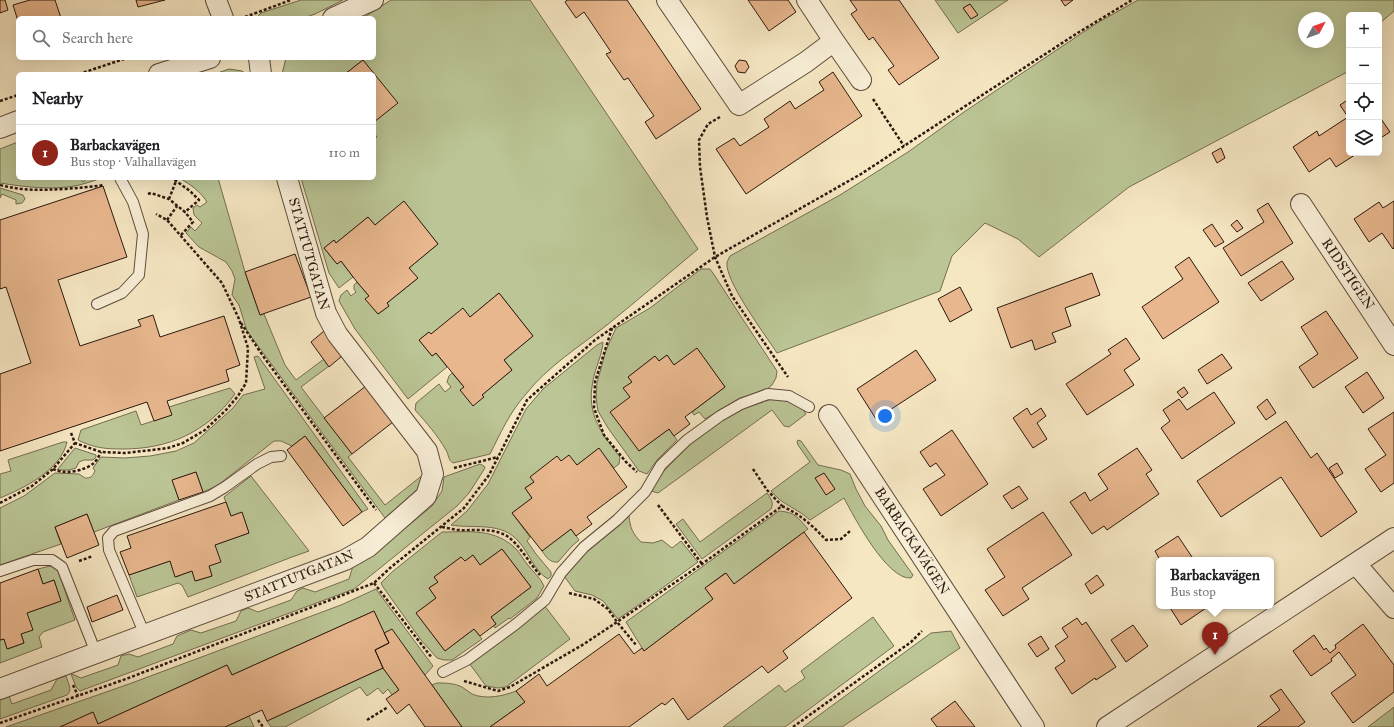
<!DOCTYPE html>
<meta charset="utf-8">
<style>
body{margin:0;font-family:"IM FELL Great Primer",serif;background:#f2f2f2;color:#202124}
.controls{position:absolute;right:12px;top:12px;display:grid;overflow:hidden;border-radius:6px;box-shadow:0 4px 16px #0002}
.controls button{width:36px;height:36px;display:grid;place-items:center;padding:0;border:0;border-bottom:1px solid #e0e0e0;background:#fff;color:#202124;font:20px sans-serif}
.compass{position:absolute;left:1298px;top:12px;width:36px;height:36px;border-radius:50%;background:#fff;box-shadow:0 4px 16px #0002;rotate:49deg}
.you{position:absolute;left:885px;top:416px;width:14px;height:14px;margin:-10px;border:3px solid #fff;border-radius:50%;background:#1a73e8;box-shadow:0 0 0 6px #1a73e833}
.badge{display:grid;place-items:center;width:26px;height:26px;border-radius:50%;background:#8f2418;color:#fff;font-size:13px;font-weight:700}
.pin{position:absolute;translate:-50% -33px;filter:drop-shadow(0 1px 2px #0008)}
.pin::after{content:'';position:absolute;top:21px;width:14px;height:12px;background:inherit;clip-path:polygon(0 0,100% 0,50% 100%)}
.popup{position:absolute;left:1156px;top:557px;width:118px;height:52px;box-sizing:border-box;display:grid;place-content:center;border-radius:6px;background:#fff;filter:drop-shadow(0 1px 3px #0005);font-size:13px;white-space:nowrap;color:#757577}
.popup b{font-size:15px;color:#202124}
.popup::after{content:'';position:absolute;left:50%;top:100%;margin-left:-8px;border:8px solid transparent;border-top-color:#fff}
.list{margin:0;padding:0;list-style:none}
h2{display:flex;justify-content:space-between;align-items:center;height:52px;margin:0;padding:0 16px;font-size:17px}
h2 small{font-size:13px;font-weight:400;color:#757577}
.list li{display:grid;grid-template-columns:26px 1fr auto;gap:12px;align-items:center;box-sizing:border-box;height:56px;padding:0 16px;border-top:1px solid #e0e0e0}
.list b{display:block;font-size:15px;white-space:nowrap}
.list p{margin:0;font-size:13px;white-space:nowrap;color:#757577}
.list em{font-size:13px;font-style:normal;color:#757577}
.icon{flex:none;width:22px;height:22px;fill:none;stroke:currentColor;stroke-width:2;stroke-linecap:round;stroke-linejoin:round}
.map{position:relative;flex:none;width:1394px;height:727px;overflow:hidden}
.search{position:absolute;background:#fff;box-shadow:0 4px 16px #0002;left:16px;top:16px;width:360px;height:44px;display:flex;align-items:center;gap:10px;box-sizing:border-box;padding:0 14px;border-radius:6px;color:#757577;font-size:15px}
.panel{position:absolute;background:#fff;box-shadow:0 4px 16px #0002;left:16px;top:72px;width:360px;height:108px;border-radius:6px}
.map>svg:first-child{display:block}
</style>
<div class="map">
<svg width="1394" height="727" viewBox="0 0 1394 727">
<rect width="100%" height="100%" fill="#f6e7c3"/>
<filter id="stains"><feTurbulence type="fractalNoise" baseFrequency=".005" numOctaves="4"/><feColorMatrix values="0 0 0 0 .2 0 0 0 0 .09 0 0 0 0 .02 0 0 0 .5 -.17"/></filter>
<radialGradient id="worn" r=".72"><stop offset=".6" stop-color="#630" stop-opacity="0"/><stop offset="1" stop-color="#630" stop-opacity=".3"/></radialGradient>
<path fill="#bbc595" stroke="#746e51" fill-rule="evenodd" d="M301,0H343L315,14L304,18H256L261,13Z
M391,0H530L698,249C668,274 638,300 607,325C579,347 548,366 526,394C510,412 501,432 490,454L453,463C448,460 449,455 446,450C438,436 426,422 415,410L416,403L439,384L445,392L451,387L447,382L449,376L452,373L464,387L484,397L482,395L512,370L504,360L533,336L499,293L470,317L431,334L429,332L419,340L432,356L436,353L447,367L408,399L355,329L339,301L341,295L347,290L351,296L356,292L354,289V285L357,282L369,296L366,299L378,314L389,306L387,303L417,279L409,268L438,244L404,202L375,225L368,217L336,243L334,240L324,248L337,264L341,261L353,277L339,288L329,273L301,178H374V139L377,137L374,133V122L397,103L363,60L345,74H282L286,58H374V18H363Z
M935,0H1008L958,33Z
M1138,0H1394V11L1379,24V15H1349V71L1129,187L1039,257L1018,239L985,223L952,256L940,291L777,353C766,336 724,280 727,262C728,260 729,258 730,256L840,195L908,152L964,112L1097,23ZM1304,18H1328V42H1304Z
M229,69L242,71L246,74H215Z
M18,142V178H80L83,182L87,178H102C93,181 84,184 75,186C50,190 25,187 0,183V149Z
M179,178H218L245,272L260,315L264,314L285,365L296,380L324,359L329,366L301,387L352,454L348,457L385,505L424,474L421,486L385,518L247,331L239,305L232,295L235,279L232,271L226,262L199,247L186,233L191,227L195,231L202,223L194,215L193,208L197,205L200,207L207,202C200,191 190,184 179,178Z
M0,188L23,195L25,199L22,203L16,204V200L2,194L0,198Z
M701,269H710L715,276L740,315L777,371L776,378L772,385L766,390L740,398L705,419L699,412L694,415L692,412L725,387L697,349L674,365L667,355L659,361L655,356L628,377L632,382L624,388L630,397L639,451L669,429L677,440L657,460L647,474L639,471L608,428L598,411L596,398L597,383L606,350L616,328L650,308Z
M603,342C602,356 595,368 593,381C586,414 601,433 620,457L619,464L614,468L598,449L577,465L534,482L525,488L532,498L512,513L530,537L527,541L536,554L551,572V576L548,579C535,572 529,553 519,542C502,521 474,529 451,525L467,511L488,484L526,409L543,389L597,345Z
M258,356L368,509L362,512L305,436L292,446L281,441H274L217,486L203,492L196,472L173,480L179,500L94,532L87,514L55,527L61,544L0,565V508L24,496L55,473L79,474L85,478C91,478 92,477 95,471L93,468L101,457L125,458L150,456L176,451L194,443L233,408L243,395L265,389L254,357Z
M230,388L235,394C207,432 169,449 123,449C105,449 94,448 78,440L81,430L136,411L141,425L171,415L169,407Z
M772,399C784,400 799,402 806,414L789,427L784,426L772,410L658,493L651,491L661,474L689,445L723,420L744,408Z
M798,440L801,441L818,465L841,470L850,474L856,489L865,506L881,526L888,540L913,575L911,578C887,580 854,517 844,498L810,520C797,508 782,505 771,491L810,462L798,445L797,442Z
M63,442H67C61,470 24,488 0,498V474L11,471L8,460Z
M75,448L96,455V457L93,460H84L79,462L76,468L69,470H57Z
M480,464L484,466L485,468L469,493L457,506L354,589L80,691L76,687L71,674H72L81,678L118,665L121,656L129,654L138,657L173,644L177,636L191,630L201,633L236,621L241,611L248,608L258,612L291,600L297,591L303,588L315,592L349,579L353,566L380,549L432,506L442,491L444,477Z
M251,476L309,551L292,557L188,597L182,585L178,583L137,597L129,575L170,561L176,577L192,571L196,581L212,576L209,566L215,545L249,533L242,513L231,516L224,497Z
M767,493C771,499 774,502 771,509L702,559L676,524L683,519L700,542Z
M779,511C795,512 798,518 808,529L734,584L725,573L705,588L713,599L644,651L626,622Z
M629,516C630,528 633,534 641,542L653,543L662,540L672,548L681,541L698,562L650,597L618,619L603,601L592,595L575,591L564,576C573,564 584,551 596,541C607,532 619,526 629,516Z
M571,529L579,540L572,546L558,562C550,563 546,557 542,551Z
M442,532C470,532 495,528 516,549C520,553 523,559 527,564C533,572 540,577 544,586L537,598L510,619L509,618L495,628L494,626L496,624L491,617L531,587L502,549L480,565L473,555L465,561L461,557L434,577L438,582L429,588L436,598L416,613L445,651L474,629L482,639L452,660H444L437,658L421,640L383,587L381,583L392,572Z
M50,566L57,568L75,620L43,632L39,637L42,647L0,663V640L4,639L8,649L24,643L21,634L27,613L61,601L54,580L43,584L38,569Z
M376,589L433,666L425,675L384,633L374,611L232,675L227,665L98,724L93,712L60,727H6L129,684L341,605Z
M544,605L570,639L506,687L498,688L486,686L469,663Z
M873,617L894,646L785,727H723L779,685L785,692L805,678L801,671Z
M951,631L960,648L842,727H803L931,633Z
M383,668L399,690L392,695L388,689L383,694L378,688L367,696L360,687L285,727H271L267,721Z
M66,676C68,683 73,690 67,695L0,719V700L9,696L12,704L51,690L57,679Z
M437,683C445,683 454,683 462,687C465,689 469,692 472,694C486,700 503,696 516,691L525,702L490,727H462L432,685Z
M1394,707V727H1368Z
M249,716L254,727H225Z"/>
<path fill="#e8b78e" stroke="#2c180d" d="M0,0H5L8,10L0,13Z
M30,0H55L61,18H18V21L13,5Z
M136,0H165L138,7Z
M567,0H627L701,109L656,139L645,122L654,116L628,78L624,80L606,54L611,52L584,12L576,18L565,2Z
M748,0H788L796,12L769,31Z
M850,0H899L939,58L899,85L888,70L894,66L873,37L869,40L851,14L857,10Z
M1061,0H1073L1065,6Z
M970,4L978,15L971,19L963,8Z
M363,60L398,103L374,122V74H345Z
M739,60L746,61L749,67L745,73L738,72L735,66Z
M833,72L862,116L746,194L716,149L734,138L740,146L769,127L764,119L790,101L795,109L824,90L819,82Z
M1349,99V153H1358L1336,167L1330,158L1309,172L1293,147L1317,131L1319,136L1348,117L1340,105Z
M1379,116L1390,132L1379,139Z
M1221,148L1225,158L1217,163L1212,153Z
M103,186L127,257L58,280L80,346L141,326L138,320L153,315L160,337L224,316L240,365L226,370L229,381L167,401L172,415L154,421L147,402L0,451V374L31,363L6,287L0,289V220Z
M404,201L438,244L409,268L418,278L387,303L389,306L378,314L365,299L369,296L357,282L341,261L337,264L324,248L334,240L336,243L368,217L375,225Z
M1394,201V248L1393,249L1382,233L1369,242L1354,219L1379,202L1383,208Z
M1268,203L1293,243L1241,276L1223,248L1264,222L1257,210Z
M1237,220L1243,228L1237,232L1231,225Z
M1212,224L1224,242L1215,247L1203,230Z
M295,254L311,297L260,315L245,272Z
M1189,257L1219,302L1163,339L1142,307L1183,279L1175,267Z
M1282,261L1294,279L1261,301L1248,283Z
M1092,273L1100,295L1065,308L1071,326L1052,333L1056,342L1035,350L1032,340L1011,348L997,308Z
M960,287L972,310L950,322L938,299Z
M499,293L533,336L504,360L512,370L482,395L484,397L473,406L460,390L464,387L436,353L432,356L419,340L429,332L431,334L463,308L470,317Z
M1326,311L1358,358L1313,388L1299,367L1318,354L1301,327Z
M324,331L342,356L329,367L311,342Z
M1126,338L1140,359L1124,370L1134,385L1087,415L1066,384L1111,354L1108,350Z
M697,348L725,387L685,417L690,424L674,436L669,429L639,451L610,412L630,397L623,388L632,382L628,377L655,356L659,361L667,355L674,365Z
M916,350L936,380L876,419L857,389Z
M1222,354L1232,368L1207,384L1198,370Z
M1367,372L1384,398L1363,413L1345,387Z
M366,386L393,422L352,454L324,418Z
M1184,387L1188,393L1182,398L1177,392Z
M1214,392L1235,423L1182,459L1161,428L1170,421L1163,410L1179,399L1187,410Z
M1267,399L1276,413L1266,420L1257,407Z
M1027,408L1031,415L1041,408L1046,416L1037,423L1047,439L1033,448L1013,418Z
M1394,412V483L1381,492L1365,469L1386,455L1368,429Z
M1286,421L1311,458L1317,453L1357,512L1321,537L1281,477L1221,517L1197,481Z
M952,430L988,484L941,516L923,489L945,475L936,463L930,467L920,452Z
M305,436L362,512L343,526L287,450Z
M599,448L627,487L587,517L592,524L576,536L571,529L542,551L512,513L532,498L525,488L534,482L530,477L557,456L561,461L569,455L577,465Z
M1137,448L1152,470L1146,474L1159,494L1107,530L1104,526L1092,534L1070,502L1085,492L1090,501L1108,489L1098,474Z
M1337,463L1343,473L1335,478L1329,468Z
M196,472L203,492L179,500L172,480Z
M824,473L835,489L826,495L815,478Z
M1019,486L1028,499L1012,509L1003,496Z
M226,502L231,516L242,512L249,533L215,545L221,562L209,566L212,576L195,581L192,571L175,577L170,561L129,575L120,552L131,548L127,536Z
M1043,512L1072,555L1022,588L1029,599L1003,616L985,590L1005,577L987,549Z
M87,514L99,545L67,558L55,527Z
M804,532L852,598L783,651L788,658L768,673L762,666L688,720L673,698L665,705L662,703L629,727H490L525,702L516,691L539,674L547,686L619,634L634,654L642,648L644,651L713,599L705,588L726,573L734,584Z
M1178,536L1194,560H1160L1155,551Z
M502,549L531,587L491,617L496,624L480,636L474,629L445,651L416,613L436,598L429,588L438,582L434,577L461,557L465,561L473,555L480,565Z
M38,569L43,584L54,580L61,601L27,613L33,630L21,634L24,643L7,649L4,639L0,640V583Z
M1097,575L1104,585L1091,594L1085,584Z
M117,595L123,610L92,622L87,607Z
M1169,606H1209L1181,625Z
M374,611L389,643L375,650L383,668L267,721L262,710L225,727H60L93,712L98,724L227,665L232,675Z
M1077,618L1082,625L1086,622L1116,667L1096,680L1095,678L1072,694L1055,668L1065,661L1055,646L1068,637L1062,628Z
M1363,624L1394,665V692L1353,723L1331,693L1356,675L1339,652L1331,659L1332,661L1311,676L1293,651L1314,635L1324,650L1326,648L1330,653L1336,648L1335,645Z
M1133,625L1148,646L1126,662L1111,640Z
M392,629L462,727H425L409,704L397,714L386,699L399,690L383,668L375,650L389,643L384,633Z
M1041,636L1049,649L1037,657L1028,644Z
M1281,689L1305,722L1298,727H1257L1280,710L1270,696Z
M955,701L975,727H937L931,719Z"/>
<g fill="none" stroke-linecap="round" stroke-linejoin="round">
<defs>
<path id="lane" d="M97,304L122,293L139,275L143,234L133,202L120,178
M0,571L33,560H52L62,567L96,653
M145,635L109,550L108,538L114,531L210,496L225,487L257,464L271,457L281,456
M443,672L467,660L516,624L545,600L561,573L584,547L617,520L645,492L661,465L687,440L720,416L741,404L768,394L789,396L809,407"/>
<path id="street" d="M216,0L223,18
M667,0L739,105L806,62L834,41L807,0
M333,18L373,0
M834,41L861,80
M259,58L261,74
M159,74L210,58
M0,128L18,121
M1301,204L1394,345
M829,415L1034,727
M1356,564L1394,608
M0,689L345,560L368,547L426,496L433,474L427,451L337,334L326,313L287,178
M1107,727L1394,538"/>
</defs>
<use href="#lane" stroke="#5e4c3a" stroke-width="12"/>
<use href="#street" stroke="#5e4c3a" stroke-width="22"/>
<path stroke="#2c180d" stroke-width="2.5" stroke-dasharray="3 2" stroke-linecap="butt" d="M245,17L291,0
M79,74L127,58
M873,99L904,146
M0,101L18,95
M720,117L708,124L699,140L700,167L707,217L715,257L732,296L788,377
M0,185C23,191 41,190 64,189C78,188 91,187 104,185
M148,194L151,193L169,199L185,212L199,200L190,191L172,178
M169,199L176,181
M167,220L177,206
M181,235L193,222L185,212
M241,323L263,356L376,510
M612,328L595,382L594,408L604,435L626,462L637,472
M71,433L75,443L101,452L125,453L152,450L168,448L183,443L205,430L226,410L238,396L246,383L248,348L239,319L222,283L167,220L156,214
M454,468L498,457
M53,469C65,475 84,471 94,463C97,460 99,456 101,452
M753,469L767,490L782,506
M0,503L32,486L53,469L75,443
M658,505L702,564
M442,527C447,528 452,529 457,530C474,531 491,527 507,536C520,545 529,563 540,575
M79,561L93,556
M374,583L432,658
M569,593L594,599L608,609L617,622L636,645
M464,681L498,691L510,687L584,644L617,622L702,564L782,506C801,515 812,525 826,540L841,539L850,531
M73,685L78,696
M258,720L263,727
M367,720L388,707
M0,723L126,679L374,583L390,568L464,508L489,475L527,400L595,340L715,257L861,174L1076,34L1132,0
M793,727L911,642L922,631"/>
<use href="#lane" stroke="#f9efd8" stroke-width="10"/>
<use href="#street" stroke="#f9efd8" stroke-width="20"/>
</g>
<g text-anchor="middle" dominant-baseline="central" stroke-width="4" stroke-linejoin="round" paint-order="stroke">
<g font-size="14" fill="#2c180d" stroke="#f9efd8">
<text transform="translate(309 254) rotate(74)">STATTUTGATAN</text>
<text transform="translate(1348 274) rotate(56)">RIDSTIGEN</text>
<text transform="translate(912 541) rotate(57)">BARBACKAVÄGEN</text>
<text transform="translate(299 576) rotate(-22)">STATTUTGATAN</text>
</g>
</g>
<rect width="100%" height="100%" filter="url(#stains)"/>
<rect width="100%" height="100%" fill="url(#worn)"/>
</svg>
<div class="controls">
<button>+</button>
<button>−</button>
<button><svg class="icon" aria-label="locate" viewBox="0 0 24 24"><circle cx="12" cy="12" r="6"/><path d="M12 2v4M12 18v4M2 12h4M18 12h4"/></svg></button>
<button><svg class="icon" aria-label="layers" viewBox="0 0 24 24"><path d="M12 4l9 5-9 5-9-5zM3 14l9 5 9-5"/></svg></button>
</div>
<svg class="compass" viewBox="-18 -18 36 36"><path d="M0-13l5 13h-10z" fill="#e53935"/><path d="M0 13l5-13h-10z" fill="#757577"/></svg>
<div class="you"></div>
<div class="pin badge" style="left:1215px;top:655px">1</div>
<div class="popup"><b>Barbackavägen</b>Bus stop</div>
<div class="search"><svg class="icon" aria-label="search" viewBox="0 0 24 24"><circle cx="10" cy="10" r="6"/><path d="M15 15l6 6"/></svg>Search here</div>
<section class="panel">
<h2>Nearby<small></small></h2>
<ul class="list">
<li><span class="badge">1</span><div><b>Barbackavägen</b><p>Bus stop · Valhallavägen</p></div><em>110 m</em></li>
</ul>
</section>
</div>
